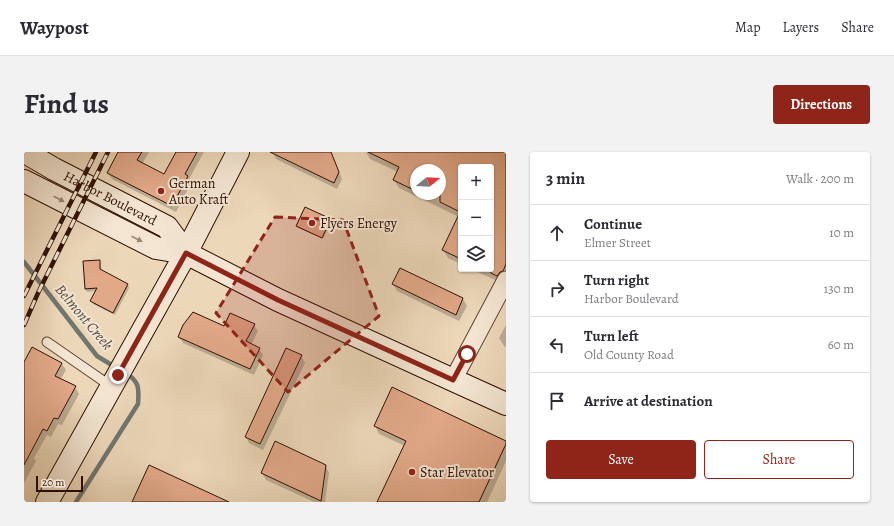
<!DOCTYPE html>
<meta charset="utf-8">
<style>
body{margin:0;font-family:Alegreya,serif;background:#f2f2f3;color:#2b2b33}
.controls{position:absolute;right:12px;top:12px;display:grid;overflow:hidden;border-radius:4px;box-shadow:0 1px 3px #0004}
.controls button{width:36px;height:36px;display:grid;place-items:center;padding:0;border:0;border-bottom:1px solid #e1e1e2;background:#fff;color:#2b2b33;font:20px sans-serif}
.compass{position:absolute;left:386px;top:12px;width:36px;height:36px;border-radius:50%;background:#fff;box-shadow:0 1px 3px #0004;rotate:72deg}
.scale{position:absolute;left:12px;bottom:10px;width:47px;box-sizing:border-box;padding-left:4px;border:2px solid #2f1103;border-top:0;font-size:11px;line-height:14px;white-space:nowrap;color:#2f1103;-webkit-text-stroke:3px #f3e5d2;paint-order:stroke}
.stop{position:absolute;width:12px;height:12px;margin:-9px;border:3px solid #8f2418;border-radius:50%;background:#fff}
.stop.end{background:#8f2418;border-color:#fff;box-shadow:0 1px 4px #0008}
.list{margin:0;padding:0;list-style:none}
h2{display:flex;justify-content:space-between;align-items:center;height:52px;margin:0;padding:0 16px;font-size:17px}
h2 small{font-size:13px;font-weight:400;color:#7c7c81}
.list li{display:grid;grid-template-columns:26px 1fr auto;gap:12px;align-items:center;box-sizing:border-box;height:56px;padding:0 16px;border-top:1px solid #e1e1e2}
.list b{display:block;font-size:15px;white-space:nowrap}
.list p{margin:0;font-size:13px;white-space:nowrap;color:#7c7c81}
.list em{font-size:13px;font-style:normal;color:#7c7c81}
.actions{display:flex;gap:8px;padding:12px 16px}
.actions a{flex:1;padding:9px 0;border:1px solid #8f2418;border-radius:4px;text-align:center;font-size:14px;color:#8f2418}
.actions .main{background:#8f2418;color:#fff}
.icon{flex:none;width:22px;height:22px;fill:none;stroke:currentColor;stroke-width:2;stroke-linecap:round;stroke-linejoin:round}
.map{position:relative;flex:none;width:482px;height:350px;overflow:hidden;border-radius:4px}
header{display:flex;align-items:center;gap:24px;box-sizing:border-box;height:56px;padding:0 20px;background:#fff;border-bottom:1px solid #e1e1e2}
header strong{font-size:19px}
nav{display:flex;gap:22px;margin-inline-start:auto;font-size:14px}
.intro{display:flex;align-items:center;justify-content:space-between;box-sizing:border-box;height:96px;padding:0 24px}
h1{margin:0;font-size:28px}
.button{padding:10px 18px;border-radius:4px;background:#8f2418;color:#fff;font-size:14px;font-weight:700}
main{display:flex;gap:24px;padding:0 24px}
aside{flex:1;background:#fff;border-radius:4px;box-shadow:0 1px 3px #0004}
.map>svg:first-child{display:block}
</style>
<header>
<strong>Waypost</strong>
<nav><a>Map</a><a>Layers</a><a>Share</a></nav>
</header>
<div class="intro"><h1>Find us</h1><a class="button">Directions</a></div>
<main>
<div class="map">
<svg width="482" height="350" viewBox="0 0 482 350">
<rect width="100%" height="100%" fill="#ecd7b9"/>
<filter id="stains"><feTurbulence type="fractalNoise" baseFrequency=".005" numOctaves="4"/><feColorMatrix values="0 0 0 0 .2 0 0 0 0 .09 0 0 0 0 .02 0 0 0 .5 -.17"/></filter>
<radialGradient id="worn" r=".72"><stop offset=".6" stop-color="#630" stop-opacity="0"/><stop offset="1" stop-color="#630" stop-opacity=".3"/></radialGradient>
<path fill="#0003" fill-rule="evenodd" d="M96,0H125L118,12L140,24L153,0H180L165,27L167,31L152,60L88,27L84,21Z
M249,0H307L318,27L313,37L252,7Z
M342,0H482V127L478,131L447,117H467V15H437V112L424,106L419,98L435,65L375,36L370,28L374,20L346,7ZM392,18H416V42H392Z
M306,68L307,70L299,87L274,76L273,74Z
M75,109L77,112V119L104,133L105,136L91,163L69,152L68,149L73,139L63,140L62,137Z
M376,117L439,147L443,154L435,169L373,139L369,132Z
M230,173L234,179L227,193L235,197L239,203L230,223L159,191L155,185L201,175Z
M482,173V195L480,194L475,186Z
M9,196L38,212L42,218L36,228L51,235L55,242L38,273L34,272L27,285L23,283L10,306L12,309L0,331V213Z
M277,204L281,211L239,298L225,291L222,285Z
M351,274L482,290V309L463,350H355L381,294L355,282Z
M302,314L305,321L301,350H290L242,328L238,321Z"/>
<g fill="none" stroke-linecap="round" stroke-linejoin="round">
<path stroke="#707570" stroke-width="4.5" d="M0,110L73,204L91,215
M52,350L114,252C115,237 116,229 101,221"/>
</g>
<path fill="#e2a989" stroke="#2f1103" d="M94,0H118L113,8L140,22L152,0H173L161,22L164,24L148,54L83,21Z
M246,0H307L315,20L310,31Z
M344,0H482V112L479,119L476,120L473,124L467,121V15H437V107L418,98L436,60L416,50V18H392V39L369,28L375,15Z
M281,55L307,67L298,86L272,74Z
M76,108V117L104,132L89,161L66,149L73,136L61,137L59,109Z
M376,116L439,146L432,163L368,132Z
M169,160L200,174L206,161L231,172L222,189L236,196L226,217L154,185L159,173Z
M8,195L38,211L31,224L52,234L34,267L30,266L23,279L19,277L0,313V210Z
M262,196L278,203L236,292L221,285Z
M368,235L482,289V292L455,350H353L382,289L350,274Z
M251,289L302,313L297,349L237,321Z
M125,313L205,350H108Z"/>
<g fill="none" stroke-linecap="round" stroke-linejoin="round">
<defs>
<path id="lane" d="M23,190L88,235"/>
<path id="street" d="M429,228L482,128"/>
<g id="secondary">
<path id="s1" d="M1,0L30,17L143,75L162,101"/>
<path d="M0,29L132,96L162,101L254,148L429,228L482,252"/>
<path d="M23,350L162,101L214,0"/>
</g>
</defs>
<use href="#lane" stroke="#5e4230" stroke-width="11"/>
<use href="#street" stroke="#5e4230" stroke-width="19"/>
<use href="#secondary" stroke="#2f1103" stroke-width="24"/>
<use href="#lane" stroke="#f3e5d2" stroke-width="9"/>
<use href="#street" stroke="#f3e5d2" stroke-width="17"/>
<use href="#secondary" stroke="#f3e5d2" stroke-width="22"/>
<defs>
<path id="rail" d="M0,144L72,0
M0,173L14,141L84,0"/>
</defs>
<use href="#rail" stroke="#2f1103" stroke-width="4.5"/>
<use href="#rail" stroke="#f3e5d2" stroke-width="3" stroke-dasharray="9" stroke-linecap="butt"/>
</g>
<defs><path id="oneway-solid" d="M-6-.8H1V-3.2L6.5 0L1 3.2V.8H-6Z"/></defs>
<g fill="#9b8675">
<use href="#oneway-solid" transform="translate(35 47) rotate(27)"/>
<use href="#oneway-solid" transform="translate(113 87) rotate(27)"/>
</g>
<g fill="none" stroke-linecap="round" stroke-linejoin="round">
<path stroke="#8f2418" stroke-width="5" d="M94,223L162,101L254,148L429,228L443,202"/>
</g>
<path fill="#8f2418" fill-opacity="0.2" stroke="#8f2418" stroke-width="3" stroke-dasharray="8 5" stroke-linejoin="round" d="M251,65L319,68L355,164L264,240L192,161Z"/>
<g fill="#8f2418" stroke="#f3e5d2" stroke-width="1.5">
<circle cx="137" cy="39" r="4"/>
<circle cx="288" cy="71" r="4"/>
<circle cx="388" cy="320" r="4"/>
</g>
<g text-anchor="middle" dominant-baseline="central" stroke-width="4" stroke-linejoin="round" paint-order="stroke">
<g font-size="14" fill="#2f1103" stroke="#f3e5d2" text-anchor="start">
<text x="145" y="31">German<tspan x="145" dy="16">Auto Kraft</tspan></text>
<text x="296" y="71">Flyers Energy</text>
<text x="396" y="320">Star Elevator</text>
</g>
<g font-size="14" fill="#2f1103" stroke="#f3e5d2">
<text stroke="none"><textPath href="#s1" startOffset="97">Harbor Boulevard</textPath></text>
</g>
<g font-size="15" font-style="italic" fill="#554b42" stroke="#f3e5d2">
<text transform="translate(60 165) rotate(50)">Belmont Creek</text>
</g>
</g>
<rect width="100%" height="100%" filter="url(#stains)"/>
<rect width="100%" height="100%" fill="url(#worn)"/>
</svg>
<div class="controls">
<button>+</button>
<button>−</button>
<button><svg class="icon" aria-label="layers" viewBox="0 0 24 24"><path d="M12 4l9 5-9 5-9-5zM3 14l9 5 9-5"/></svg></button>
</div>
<svg class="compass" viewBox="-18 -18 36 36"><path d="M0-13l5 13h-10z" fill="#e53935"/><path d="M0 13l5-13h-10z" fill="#7c7c81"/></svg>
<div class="scale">20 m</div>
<div class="stop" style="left:443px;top:202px"></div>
<div class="stop end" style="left:94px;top:223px"></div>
</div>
<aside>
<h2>3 min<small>Walk · 200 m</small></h2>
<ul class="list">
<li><svg class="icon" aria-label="ahead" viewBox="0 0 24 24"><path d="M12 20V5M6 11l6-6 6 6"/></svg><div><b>Continue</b><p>Elmer Street</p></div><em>10 m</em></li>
<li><svg class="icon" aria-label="right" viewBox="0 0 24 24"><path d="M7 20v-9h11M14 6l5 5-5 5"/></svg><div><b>Turn right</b><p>Harbor Boulevard</p></div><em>130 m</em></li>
<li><svg class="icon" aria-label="left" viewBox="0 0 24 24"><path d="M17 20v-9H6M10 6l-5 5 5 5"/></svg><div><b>Turn left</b><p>Old County Road</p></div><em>60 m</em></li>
<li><svg class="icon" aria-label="arrive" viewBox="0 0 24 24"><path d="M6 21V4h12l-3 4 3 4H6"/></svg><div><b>Arrive at destination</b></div></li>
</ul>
<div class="actions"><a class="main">Save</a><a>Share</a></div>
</aside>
</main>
